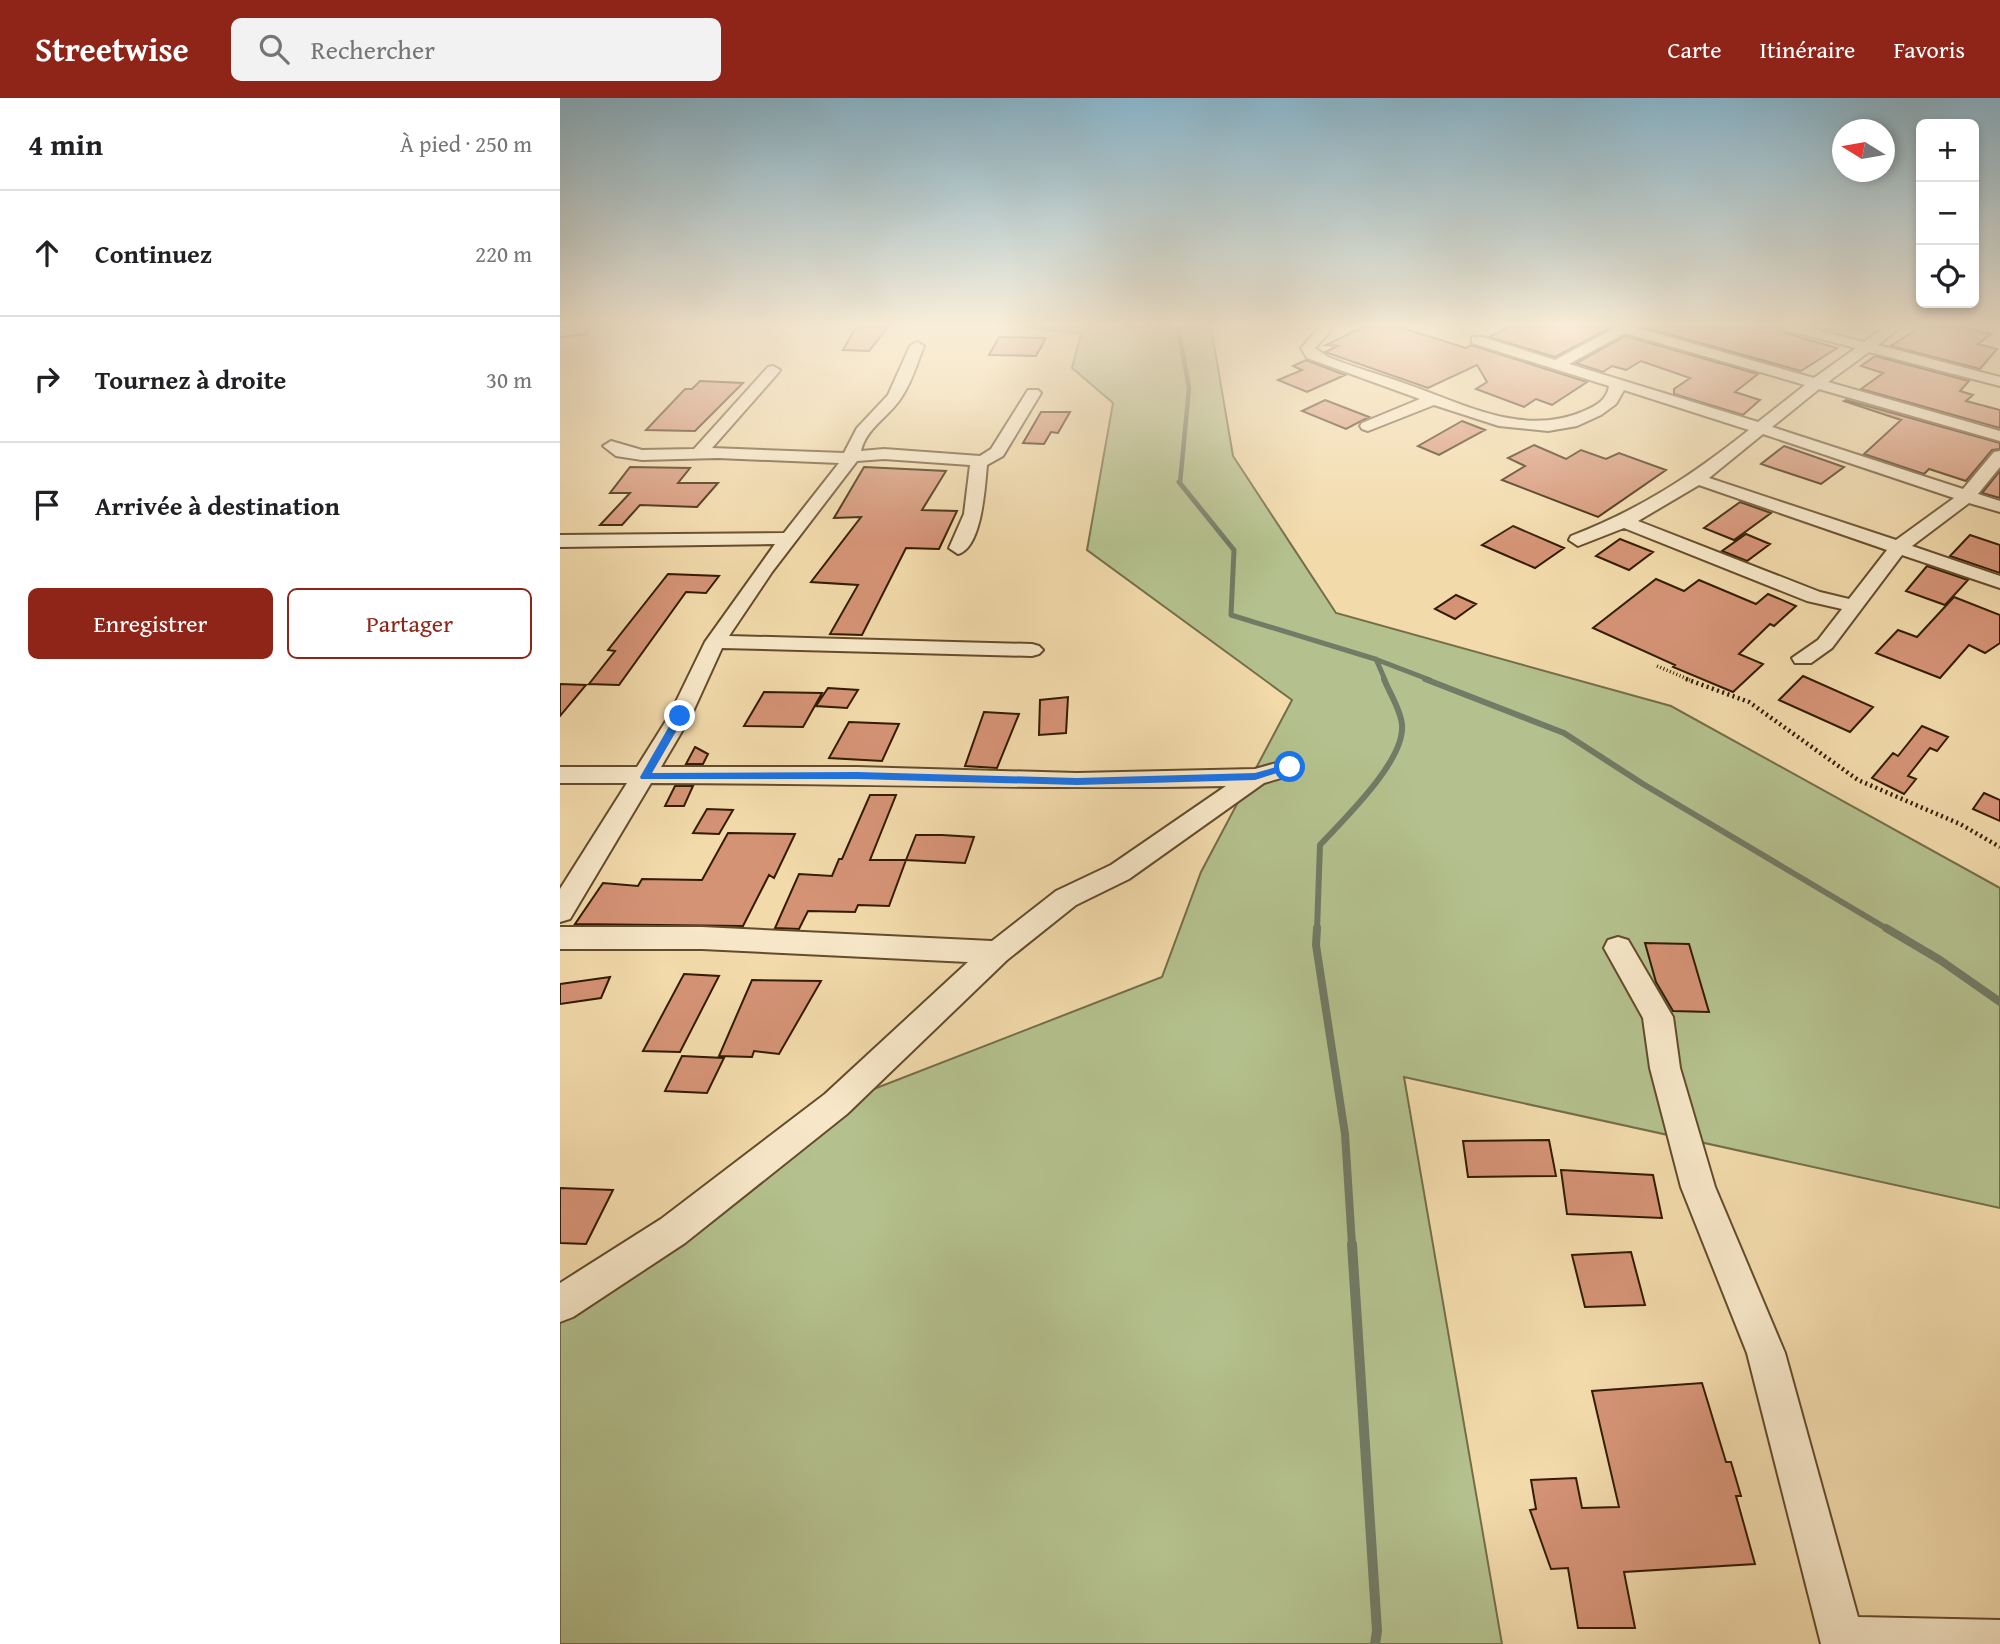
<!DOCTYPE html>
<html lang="fr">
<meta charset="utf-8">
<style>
body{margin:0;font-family:"Gentium Book Plus",serif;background:#f2f2f2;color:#202124}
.controls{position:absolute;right:21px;top:21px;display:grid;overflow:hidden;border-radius:10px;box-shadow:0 4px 10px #0003}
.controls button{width:63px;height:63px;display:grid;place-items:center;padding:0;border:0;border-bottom:2px solid #e0e0e0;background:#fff;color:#202124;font:35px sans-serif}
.compass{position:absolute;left:1272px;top:21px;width:63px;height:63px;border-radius:50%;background:#fff;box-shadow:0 4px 10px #0003;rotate:281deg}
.stop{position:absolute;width:21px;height:21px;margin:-16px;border:5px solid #1a73e8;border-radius:50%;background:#fff}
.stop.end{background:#1a73e8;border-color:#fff;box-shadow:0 2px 7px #0008}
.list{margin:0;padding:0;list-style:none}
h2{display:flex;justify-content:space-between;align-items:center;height:91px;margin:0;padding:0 28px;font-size:30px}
h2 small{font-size:23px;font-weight:400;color:#757577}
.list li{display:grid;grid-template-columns:46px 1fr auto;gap:21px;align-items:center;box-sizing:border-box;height:126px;padding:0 28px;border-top:2px solid #e0e0e0}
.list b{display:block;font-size:26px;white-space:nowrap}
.list em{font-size:23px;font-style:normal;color:#757577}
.actions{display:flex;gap:14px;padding:21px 28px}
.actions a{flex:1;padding:16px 0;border:2px solid #8f2418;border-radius:10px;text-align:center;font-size:24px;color:#8f2418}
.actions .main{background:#8f2418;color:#fff}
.icon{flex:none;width:38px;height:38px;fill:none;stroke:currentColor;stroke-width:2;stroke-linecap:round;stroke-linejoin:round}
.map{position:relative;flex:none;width:1440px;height:1546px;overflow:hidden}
header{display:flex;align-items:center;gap:42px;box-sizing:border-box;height:98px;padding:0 35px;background:#8f2418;color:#fff}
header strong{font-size:33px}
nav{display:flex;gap:38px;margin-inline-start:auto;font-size:24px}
.search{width:490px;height:63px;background:#f2f2f2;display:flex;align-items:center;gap:18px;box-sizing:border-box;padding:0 24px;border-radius:10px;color:#757577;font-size:26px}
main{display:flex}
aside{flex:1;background:#fff}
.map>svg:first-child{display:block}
</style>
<header>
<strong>Streetwise</strong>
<div class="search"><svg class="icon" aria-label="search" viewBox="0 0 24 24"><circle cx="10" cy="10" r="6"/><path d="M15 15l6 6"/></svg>Rechercher</div>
<nav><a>Carte</a><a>Itinéraire</a><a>Favoris</a></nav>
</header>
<main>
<aside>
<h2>4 min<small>À pied · 250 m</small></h2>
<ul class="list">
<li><svg class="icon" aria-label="ahead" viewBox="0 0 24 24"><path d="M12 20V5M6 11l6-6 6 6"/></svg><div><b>Continuez</b></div><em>220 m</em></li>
<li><svg class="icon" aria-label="right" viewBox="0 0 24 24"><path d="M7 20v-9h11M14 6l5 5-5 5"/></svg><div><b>Tournez à droite</b></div><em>30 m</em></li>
<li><svg class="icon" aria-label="arrive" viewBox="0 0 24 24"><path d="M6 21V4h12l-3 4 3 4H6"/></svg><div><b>Arrivée à destination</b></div></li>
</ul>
<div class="actions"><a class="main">Enregistrer</a><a>Partager</a></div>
</aside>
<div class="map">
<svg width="1440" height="1546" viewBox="0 0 1440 1546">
<rect width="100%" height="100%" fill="#f2daab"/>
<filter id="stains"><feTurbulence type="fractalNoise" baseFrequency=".00286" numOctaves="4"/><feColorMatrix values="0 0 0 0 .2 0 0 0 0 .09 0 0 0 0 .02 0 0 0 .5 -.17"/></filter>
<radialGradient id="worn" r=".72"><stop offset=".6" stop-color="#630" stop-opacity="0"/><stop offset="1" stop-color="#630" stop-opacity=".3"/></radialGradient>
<path fill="#b4c18e" stroke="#746e47" stroke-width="2" d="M465,229H651L673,358L776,515L1111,608L1440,790V1110L844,979L942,1546H0V1204L301,996L602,879L641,774L732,602L527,452L553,305L512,270L521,236Z"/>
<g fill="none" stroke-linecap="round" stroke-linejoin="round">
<path stroke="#717b65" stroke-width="4.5" d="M618,229L629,290L620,385"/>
<path stroke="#717b65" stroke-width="5" d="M619,384L674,452L671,517L815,561L870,582
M816,561L825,582"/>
<path stroke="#717b65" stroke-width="6" d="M865,581L1004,635L1083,686L1329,832
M757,832L760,747C784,721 845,663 842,627C841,612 829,594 824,581"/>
<path stroke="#717b65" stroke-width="8" d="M757,830L756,847L785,1036L792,1147
M1326,830L1380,862L1440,904"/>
<path stroke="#717b65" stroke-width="10" d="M792,1146L817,1533L815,1546"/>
</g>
<path fill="#d59376" stroke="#331c00" stroke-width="2" d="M296,229H328L309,253L283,252Z
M803,229H839L906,250L911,247L1027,284L992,307L976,301L964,309L916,291L927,284L917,267L868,290L765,254L778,248L766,247Z
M950,229H1052L995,259L929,239Z
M1083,229H1221L1225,235L1277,250L1241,273Z
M1360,229H1401L1431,236L1418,246L1437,251L1420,271L1331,248Z
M1065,238L1198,276L1175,294L1200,302L1183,317L1114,296V291L1130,280L1081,263L1066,272L1052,268L1043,274L1016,265Z
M439,239L486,240L476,258L429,257Z
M1315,258L1409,283L1400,293L1413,297L1406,303L1440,312V330L1301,291L1323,275L1301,268Z
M746,262L785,277L747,294L718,282L742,272L733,268Z
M140,283L183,285L135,333L86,332L125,291H132Z
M765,302L809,319L786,331L742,313Z
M1286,302L1440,345V351L1432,352L1406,383L1369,371L1364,376L1304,356L1341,322L1284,303Z
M481,314H510L498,335L491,334L484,346L463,345Z
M902,323L925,332L879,357L858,348Z
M974,347L1006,361L1021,352L1046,361L1059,355L1106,372L1038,419L942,382L965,368L948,360Z
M1224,348L1284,369L1261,386L1201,366Z
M70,369L130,370L118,385H158L137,409L80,407L62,427H40L70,395H50Z
M304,369L386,373L362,412L397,413L379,451L346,450L302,537L270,536L298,487L251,484L301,419L274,420Z
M1440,373V400L1422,395Z
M1180,404L1211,415L1174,442L1144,430Z
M953,428L1004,450L975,470L922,447Z
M1186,436L1210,446L1187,463L1162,453Z
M1410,437L1440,447V475L1390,458Z
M1060,441L1093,454L1069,472L1036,458Z
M1367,468L1408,482L1385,507L1346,493Z
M108,476L159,478L146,495L126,494L59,587L29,586L55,553L48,552Z
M1096,481L1124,493L1139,482L1196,506L1208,496L1236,508L1214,528L1210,526L1179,556L1203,566L1173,594L1113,569L1115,567L1033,530Z
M896,497L916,506L895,521L875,511Z
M1394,499L1440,517V545L1425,555L1409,547L1380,580L1316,555L1338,532L1357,539Z
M1243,578L1313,609L1290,634L1219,602Z
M0,586L26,587L0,618Z
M268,590L298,592L287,610L256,608Z
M204,594L262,595L243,629L184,628Z
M508,599L506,635L479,637L480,602Z
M424,614L459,616L437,670L405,668Z
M289,624L339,626L322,663L269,660Z
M1362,628L1388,639L1377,653L1370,650L1348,678L1356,681L1344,696L1312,680L1333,655L1338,658Z
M135,649L148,656L143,666H126Z
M115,688H133L124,708H105Z
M1424,695L1440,702V723L1413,711Z
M310,697H336L310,762H346L329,808L298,807L295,814L248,813L239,831L215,830L239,776L272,778L279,761H282Z
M147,711L173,712L159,736L133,735Z
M168,735L235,736L214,780L209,777L183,828L15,826L43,785L78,788L82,781L142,782Z
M356,737H382L414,739L405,765L346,762Z
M1085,845L1129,846L1149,914L1113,913L1096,884Z
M124,876L159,878L120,954L83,953Z
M50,879L41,900L0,906V886Z
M192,882L261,883L219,956L194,953L192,959L159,958Z
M122,958L164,960L147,995L105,993Z
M989,1042L996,1078L908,1079L903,1043Z
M1001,1072L1093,1077L1102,1120L1007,1116Z
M0,1090L53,1092L26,1146L0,1145Z
M1071,1154L1085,1207L1025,1209L1012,1157Z
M1142,1285L1166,1364H1171L1181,1398H1176L1195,1466L1064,1474L1075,1530H1018L1008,1470L991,1471L970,1412L976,1411L971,1382L1016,1380L1022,1410L1059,1409L1032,1293Z"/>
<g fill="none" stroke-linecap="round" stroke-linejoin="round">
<defs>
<path id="minor" d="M26,229V235L0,238V230Z
M760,229H774L755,250L768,259C795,270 822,277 849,287C906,307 964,339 1024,313C1036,308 1047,302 1049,288L912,245V239H922L995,262L1057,229H1074L1254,280L1296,250L1226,232L1224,229H1246L1304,244L1325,229H1341L1318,247L1440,279V288L1309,254L1268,284L1440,333V343L1259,291L1212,329L1403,391L1434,354L1440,353V369L1418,396L1440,403V414L1409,405L1352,448L1440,478V490L1342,457L1272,550L1251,565H1235L1232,560L1258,542L1282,511L1247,503L1064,430L1018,448L1009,442L1011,438C1081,411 1131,378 1189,332L1064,292L1056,306L1041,317L1017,328L988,333L939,328L874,307L808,333L802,331L800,328L802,325L860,301L747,260L741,250ZM1065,235L1245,287L1198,324L1009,266ZM1203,336L1394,400L1336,442L1149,380ZM1139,387L1327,452L1289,501L1260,494L1078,423Z
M357,244L364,248C357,265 352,284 341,300C329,319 306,330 301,353L324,351L420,358L431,351L468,292H478L481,295L443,358L427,367C425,388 422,450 398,456L389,450L404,416L410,367L324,361L297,363L212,474L169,538L472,546L479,548L483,552L479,556L472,558L162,550L131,618L101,669H297L517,675L695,671L730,661L738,663L742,669L738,675L704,685L569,781L516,807L447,862L287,1016L125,1145L13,1219L0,1224V1185L101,1121L265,996L408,864L142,851H0V829H142L432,843L496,793L551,767L666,688C474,692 283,685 91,685L10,821L0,824V791L67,685H0V669H77L109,618L145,544L215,446L0,449V437L224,435L279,365L158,360L82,362L56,358L43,348L51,343L82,352L134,351L208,269L213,268L220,272L218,275L152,350L284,355L297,330L328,297L350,248Z
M1058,839L1068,842L1113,919L1120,970L1155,1089L1225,1255L1298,1519L1440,1522V1546H1261L1187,1255L1121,1089L1090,970L1083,920L1044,850L1048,842Z"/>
</defs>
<use href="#minor" stroke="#634c2b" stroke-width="4"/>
<path stroke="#331c00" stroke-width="3.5" stroke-dasharray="1 2.5" stroke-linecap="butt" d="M1097,568L1130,582"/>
<path stroke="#331c00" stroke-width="4.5" stroke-dasharray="2 3.5" stroke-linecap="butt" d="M1126,581L1189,604L1298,682L1400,726L1440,749"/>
<use href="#minor" fill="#f7e7c8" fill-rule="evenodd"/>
</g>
<linearGradient id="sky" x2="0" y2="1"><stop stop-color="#89b7ce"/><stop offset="0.51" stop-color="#f9eed9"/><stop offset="1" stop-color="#f9eed9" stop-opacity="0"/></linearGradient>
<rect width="1440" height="445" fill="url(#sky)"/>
<path fill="#1a73e8" d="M120,615L125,618L92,675L297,674L517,680L695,675L730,665L735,669L695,682L517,687L297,681H81L80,679L115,618Z"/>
<rect width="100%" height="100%" filter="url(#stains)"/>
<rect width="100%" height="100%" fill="url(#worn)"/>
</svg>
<div class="controls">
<button>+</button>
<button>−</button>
<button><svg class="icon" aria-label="locate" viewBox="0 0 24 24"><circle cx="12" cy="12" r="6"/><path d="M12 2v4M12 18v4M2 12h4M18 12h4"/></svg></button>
</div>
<svg class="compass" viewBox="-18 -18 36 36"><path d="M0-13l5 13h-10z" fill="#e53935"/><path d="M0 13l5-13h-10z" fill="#757577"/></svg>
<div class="stop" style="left:730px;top:669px"></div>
<div class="stop end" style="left:120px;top:618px"></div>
</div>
</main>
